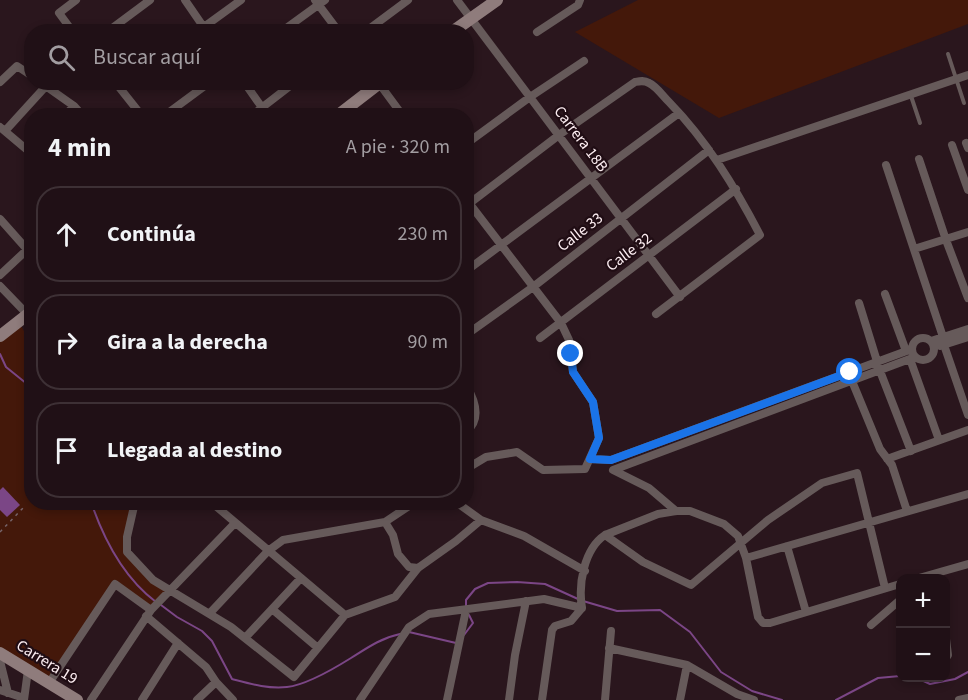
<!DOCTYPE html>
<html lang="es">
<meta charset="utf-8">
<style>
body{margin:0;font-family:"Source Sans 3",sans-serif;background:#2d1e23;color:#f1f3f6}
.controls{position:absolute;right:18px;bottom:18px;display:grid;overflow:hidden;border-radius:12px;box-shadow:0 3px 9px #0003}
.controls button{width:54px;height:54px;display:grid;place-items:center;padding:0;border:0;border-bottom:2px solid #3d3035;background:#201016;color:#f1f3f6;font:30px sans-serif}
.stop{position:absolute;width:18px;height:18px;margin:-14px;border:4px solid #1a73e8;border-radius:50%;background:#fff}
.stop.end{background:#1a73e8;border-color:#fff;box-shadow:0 2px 6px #0008}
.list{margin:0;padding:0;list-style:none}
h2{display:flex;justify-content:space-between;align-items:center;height:78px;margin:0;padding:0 24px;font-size:26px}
h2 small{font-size:20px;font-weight:400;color:#a29da1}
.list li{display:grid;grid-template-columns:39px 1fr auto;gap:18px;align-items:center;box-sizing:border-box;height:96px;margin:0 12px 12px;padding:0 12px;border:2px solid #3d3035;border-radius:24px}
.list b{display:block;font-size:22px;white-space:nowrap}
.list em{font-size:20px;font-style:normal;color:#a29da1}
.icon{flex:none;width:33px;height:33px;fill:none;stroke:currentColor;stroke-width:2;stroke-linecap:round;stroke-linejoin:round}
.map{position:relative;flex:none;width:968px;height:700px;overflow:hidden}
.search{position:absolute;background:#201016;box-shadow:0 3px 9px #0003;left:24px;top:24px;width:450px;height:66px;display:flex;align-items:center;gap:15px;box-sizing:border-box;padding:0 21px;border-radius:24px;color:#a29da1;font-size:22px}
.panel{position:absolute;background:#201016;box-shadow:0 3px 9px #0003;left:24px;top:108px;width:450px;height:402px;border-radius:24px}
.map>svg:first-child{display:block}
</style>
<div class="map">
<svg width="968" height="700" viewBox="0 0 968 700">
<rect width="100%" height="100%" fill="#2a161d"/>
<path fill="#44180a" d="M638,0H968V24L719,118L575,32Z
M19,322L31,344L32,502L135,503L127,552L169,590L151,610L115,584L49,683L0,653V336Z"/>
<path fill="#7b4686" d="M3,487L20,505L7,517L0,510V490Z"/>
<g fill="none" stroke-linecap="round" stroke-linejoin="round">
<path stroke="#7b4686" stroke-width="2" d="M0,354L6,367L32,388
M91,502C104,540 124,578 156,602
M583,601L617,611L660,610L690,632L721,672L752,691L782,700
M161,605L177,617L202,631L212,641L232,679C251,684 268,689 287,687C306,685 335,668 351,658C367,648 381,638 400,634
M466,607V600L475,589L488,583L517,582L545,584L578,599
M409,632L456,643
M464,635L473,623L469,615
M917,678L930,684L955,679L968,672
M836,700L878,678L900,676"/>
<path stroke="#77646a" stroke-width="1.5" stroke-dasharray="3 4.5" stroke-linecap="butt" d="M0,532L23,508"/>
<path stroke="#665a5a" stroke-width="4" d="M948,54L964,103
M911,96L920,123"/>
<path stroke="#665a5a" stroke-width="8" d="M185,0L207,32
M315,0L339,32
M457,0L680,297
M73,32L59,13L76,0
M107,32L150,0
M197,32L241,0
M281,32L325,0
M365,32L408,0
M537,32L578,5L580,0
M0,82L17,66L32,76
M40,82L74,106L83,116
M115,82L142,116
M244,82L268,116
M378,82L403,116
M64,116L74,106
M164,116L210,82
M251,116L295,82
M0,127L32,154
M5,131L46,86
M966,143L968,148
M466,144L530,97L584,61
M952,145L968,190
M919,159L946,240L968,298
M717,160L968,75
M886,165L943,337
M466,199L561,323L569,340L573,372L593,402L599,438L585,469L543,470L517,452L486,457L466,469
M466,206L559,135L635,82C640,81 644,80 649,83C656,86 663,96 669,102C707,141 735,187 760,235L656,314
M0,219L32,255
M914,249L968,232
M466,271L679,113
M0,275L30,247
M0,286L28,315
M885,294L906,351
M859,303L880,371L911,451
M466,335L533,287L709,150
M540,338L736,189
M912 349a11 11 0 1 1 22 0a11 11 0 1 1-22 0Z
M931,341L968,329
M944,345L968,415
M940,346L968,337
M910,359L939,440
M852,381L880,449L892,465L907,511
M466,385C475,400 482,419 466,432
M590,459L611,460L912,349
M887,459L968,430
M135,502L127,537V552L153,580L231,627L294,677L345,615L395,597L418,568
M211,502L345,615
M456,502L481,520L524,536L585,571
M676,511L649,488L613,470L915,357
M385,522L393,535L398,554L409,567L418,568L456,541L481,520
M605,535L643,562L691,585L768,520L822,483L857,473L885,588
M787,546L806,612
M746,558L968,494
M919,578L968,564
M272,609L318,648
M210,613L268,551L283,540L385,522L415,502
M146,616L206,667L216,682L233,700
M871,625L900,600
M245,638L301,578
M946,639L948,655L946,658
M609,648L687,665L737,694L754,700
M0,661L8,693
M49,683L115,584L151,610
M0,690L24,698
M24,700L28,670
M91,700L151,610L235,523
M142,700L178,643
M197,700L216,682
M360,700L409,627L429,614L544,599L582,608
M447,700L466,610
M509,700L515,655L526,601
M542,700L552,630L555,626L571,621L582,608C578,584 584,549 605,535L658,514L676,511H690L724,524L738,536L746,558L758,617L763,623H770L900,584
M605,700L611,631
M680,700L687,665
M959,700L968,698"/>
<path stroke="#8f7c7c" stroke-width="12" d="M452,32L497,0
M337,116L381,82
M0,336L32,311
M0,653L77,700"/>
</g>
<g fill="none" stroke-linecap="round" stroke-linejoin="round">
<path stroke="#1a73e8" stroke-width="8" d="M571,354L573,372L593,402L599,438L590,459L611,460L850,372"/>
</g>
<g text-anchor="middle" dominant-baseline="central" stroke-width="4.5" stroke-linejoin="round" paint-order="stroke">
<g font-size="16" fill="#fcedf1" stroke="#200d14">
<text transform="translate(581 139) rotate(53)">Carrera 18B</text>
<text transform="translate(580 232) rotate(-38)">Calle 33</text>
<text transform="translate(629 252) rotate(-37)">Calle 32</text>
<text transform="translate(47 662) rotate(32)">Carrera 19</text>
</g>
</g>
</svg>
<div class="controls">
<button>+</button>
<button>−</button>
</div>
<div class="stop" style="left:850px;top:372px"></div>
<div class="stop end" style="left:571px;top:354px"></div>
<div class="search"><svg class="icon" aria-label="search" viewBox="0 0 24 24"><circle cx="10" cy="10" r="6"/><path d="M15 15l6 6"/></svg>Buscar aquí</div>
<section class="panel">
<h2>4 min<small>A pie · 320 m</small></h2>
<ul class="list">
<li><svg class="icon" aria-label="ahead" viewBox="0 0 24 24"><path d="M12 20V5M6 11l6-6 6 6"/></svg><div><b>Continúa</b></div><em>230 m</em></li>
<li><svg class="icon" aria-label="right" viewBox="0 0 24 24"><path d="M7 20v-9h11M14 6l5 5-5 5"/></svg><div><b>Gira a la derecha</b></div><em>90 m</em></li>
<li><svg class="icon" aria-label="arrive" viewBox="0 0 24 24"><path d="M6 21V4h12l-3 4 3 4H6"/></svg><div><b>Llegada al destino</b></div></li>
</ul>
</section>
</div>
